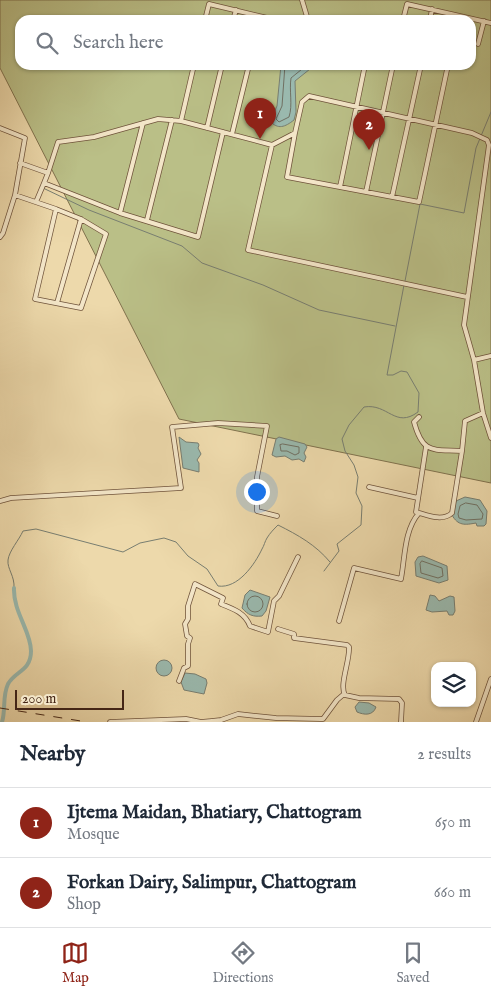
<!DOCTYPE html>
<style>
body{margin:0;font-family:"IM FELL English",serif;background:#f2f2f3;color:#1f2937}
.controls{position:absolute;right:15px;bottom:15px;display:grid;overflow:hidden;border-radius:10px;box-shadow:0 1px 4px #0004}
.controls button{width:45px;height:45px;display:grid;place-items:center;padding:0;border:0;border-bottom:1px solid #e0e1e3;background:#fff;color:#1f2937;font:25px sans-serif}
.scale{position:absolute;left:15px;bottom:12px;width:109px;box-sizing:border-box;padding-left:5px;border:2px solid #452616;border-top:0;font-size:14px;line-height:18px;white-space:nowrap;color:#452616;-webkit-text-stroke:4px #f3e6c8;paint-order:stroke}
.you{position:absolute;left:256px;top:491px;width:18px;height:18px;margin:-12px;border:4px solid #fff;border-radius:50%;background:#1a73e8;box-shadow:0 0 0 8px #1a73e833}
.badge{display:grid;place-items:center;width:32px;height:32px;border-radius:50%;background:#8f2418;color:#fff;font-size:16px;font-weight:700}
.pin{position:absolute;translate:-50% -41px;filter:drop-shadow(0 1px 2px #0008)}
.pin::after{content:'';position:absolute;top:26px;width:18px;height:15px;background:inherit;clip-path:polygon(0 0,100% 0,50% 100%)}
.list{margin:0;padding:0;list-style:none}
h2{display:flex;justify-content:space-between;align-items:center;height:65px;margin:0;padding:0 20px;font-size:21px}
h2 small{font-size:16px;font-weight:400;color:#747a83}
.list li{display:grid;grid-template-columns:32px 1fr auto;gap:15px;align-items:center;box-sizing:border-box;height:70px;padding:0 20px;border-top:1px solid #e0e1e3}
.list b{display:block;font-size:19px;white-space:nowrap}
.list p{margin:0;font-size:16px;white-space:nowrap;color:#747a83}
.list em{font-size:16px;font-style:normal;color:#747a83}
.icon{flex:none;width:28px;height:28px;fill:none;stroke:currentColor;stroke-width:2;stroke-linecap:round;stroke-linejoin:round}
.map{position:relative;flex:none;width:491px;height:722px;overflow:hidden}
.search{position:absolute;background:#fff;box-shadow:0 1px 4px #0004;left:15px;right:15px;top:15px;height:55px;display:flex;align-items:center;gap:12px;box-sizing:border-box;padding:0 18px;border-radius:15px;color:#747a83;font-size:19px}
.sheet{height:205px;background:#fff}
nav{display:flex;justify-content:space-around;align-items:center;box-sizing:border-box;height:70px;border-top:1px solid #e0e1e3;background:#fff;font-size:14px;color:#747a83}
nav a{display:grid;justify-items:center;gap:2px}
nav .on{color:#8f2418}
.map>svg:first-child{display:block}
</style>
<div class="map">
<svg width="491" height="722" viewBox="0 0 491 722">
<rect width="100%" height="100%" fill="#edd9ab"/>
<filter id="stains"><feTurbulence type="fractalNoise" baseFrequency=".004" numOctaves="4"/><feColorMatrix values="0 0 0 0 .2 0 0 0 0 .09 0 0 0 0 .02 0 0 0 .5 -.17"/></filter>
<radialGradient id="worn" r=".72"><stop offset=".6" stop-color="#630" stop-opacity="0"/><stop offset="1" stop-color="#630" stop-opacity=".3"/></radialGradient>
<path fill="#babf87" stroke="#80724e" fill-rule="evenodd" d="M0,0H491V483L179,419L0,68ZM20,20H471V65H20Z"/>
<path fill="#9ab9ae" stroke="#787e71" d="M281,65H315L295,81L296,112L294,120C285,127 278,130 270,121L277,106Z
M179,437L186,442L198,443L199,445L198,448L201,454L197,460L199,463V472L183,468Z
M279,437L305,444L307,447L304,453L306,457L304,462L299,459L292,460L285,456L276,457L272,455L276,439Z
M465,497L480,500L487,511L486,524L484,526H477L476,523C465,525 458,526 452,515L456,501Z
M423,556L447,566L448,580L439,583L416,576L415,562L418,557Z
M250,590L270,597L266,611L262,616C253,617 248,615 242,608L245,595Z
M430,595L435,596L439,601L450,596L454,597L455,611L453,615H449L447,611L432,612L426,610Z
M156 668a8 8 0 1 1 16 0a8 8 0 1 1-16 0Z
M185,673L195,674L206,679L207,683L204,694L184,690L181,682Z
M359,702L369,703L376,707C373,716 364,715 357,712L355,707Z"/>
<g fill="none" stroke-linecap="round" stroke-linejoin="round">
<path stroke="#707062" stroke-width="1" d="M285,65L282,106L276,119L279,122L289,117C293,105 289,91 291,78L307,65
M283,444L299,447V453L295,455L287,451H281L280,445Z
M466,503L477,505L483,514L482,519L466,520L459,518L458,514L460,506Z
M422,561L442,568L443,576L438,578L421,573L420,564Z
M247 604a8 8 0 1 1 16 0a8 8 0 1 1-16 0Z"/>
<path stroke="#787e71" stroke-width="1" d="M43,188L89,210L182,246L202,263L263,285L319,310L395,326
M405,281L420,204L464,213L476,148L491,112
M324,571L339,551L337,544L361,525L362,506L356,493L358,477L354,465L345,451L342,439L349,425L364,407C388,403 395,429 418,412L419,393L407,372L401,371L393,375H387L404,285
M14,588C15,576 7,569 8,560C9,551 19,540 23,531L36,529L123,552L140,543L164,538L176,542L188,556L207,569L218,586C238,589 255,564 262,549C264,546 265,541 267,538C270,533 274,529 278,525C298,535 316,545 330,562"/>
<path stroke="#9ab9ae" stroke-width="4" d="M2,722C6,709 2,697 8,684C15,671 31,671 31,651C31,631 13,612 14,588"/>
<defs>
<path id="minor" d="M302,0L308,20
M205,20L209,4L276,20
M233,20L236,10
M403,20L407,4L491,23
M430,20L432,9
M478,44L484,21
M194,65L181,121L272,145L295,133L302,102L309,96L472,133L487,140L489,145L464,325L474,360L483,413L491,438
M0,128L25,138L15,195
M207,128L222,65
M295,133L287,177L419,202L448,65
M232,134L249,65
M272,145L248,250L467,297
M20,163L48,173L44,183L120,213L198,237L223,132
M48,173L58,142L94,137L158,119L181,121
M340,187L365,65
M366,192L393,65
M392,197L421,65
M36,202L44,183
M120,213L143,123
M147,220L172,120
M0,237L3,233L15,195L56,209L35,299L81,308L106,234L81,219L56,209
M57,303L81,219
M474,360L491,356
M419,417L414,422C423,455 433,449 462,451
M426,447L416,512C427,515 442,522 452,513L462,451L465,421L483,413
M369,487L418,498
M0,501L11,498L181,488L172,427L218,423L267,426L257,477V511L277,516
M339,621L354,568L401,579C405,558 404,530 419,513
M278,629L294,634V638L347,645L349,647C350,661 339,685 345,695L359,698L399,699L402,703L401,722
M179,681L184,668L188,666V644L190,638L187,636L185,624L188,619V606L195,584L223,598L221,604C234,609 245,613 250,626L268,632L274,601L279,596L298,557
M110,722L186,719L201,722L212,721L221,720L238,714L276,718L321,719H323L337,700L344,694
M476,722L491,679"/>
</defs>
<use href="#minor" stroke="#6f533b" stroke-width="5.5"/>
<use href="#minor" stroke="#f3e6c8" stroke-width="4"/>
<path stroke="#452616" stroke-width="1" stroke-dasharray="9 9" stroke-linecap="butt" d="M0,708L87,722"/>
</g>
<rect width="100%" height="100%" filter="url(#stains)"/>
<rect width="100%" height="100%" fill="url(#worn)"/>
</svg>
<div class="controls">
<button><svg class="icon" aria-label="layers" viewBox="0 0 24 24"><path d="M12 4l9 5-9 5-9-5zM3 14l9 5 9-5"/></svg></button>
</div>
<div class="scale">200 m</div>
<div class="you"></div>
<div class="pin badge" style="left:260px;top:139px">1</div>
<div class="pin badge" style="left:369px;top:150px">2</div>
<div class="search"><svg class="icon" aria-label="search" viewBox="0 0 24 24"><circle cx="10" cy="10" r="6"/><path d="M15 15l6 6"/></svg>Search here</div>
</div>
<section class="sheet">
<h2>Nearby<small>2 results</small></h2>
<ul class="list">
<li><span class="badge">1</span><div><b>Ijtema Maidan, Bhatiary, Chattogram</b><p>Mosque</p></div><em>650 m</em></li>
<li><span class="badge">2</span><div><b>Forkan Dairy, Salimpur, Chattogram</b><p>Shop</p></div><em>660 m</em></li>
</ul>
</section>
<nav>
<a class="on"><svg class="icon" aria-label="map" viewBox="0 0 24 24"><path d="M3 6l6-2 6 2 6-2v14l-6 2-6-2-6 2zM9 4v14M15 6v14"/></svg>Map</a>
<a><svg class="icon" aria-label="directions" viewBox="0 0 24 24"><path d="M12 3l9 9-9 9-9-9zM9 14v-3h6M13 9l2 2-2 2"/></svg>Directions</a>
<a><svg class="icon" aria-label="saved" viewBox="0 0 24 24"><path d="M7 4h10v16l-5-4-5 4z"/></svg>Saved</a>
</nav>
